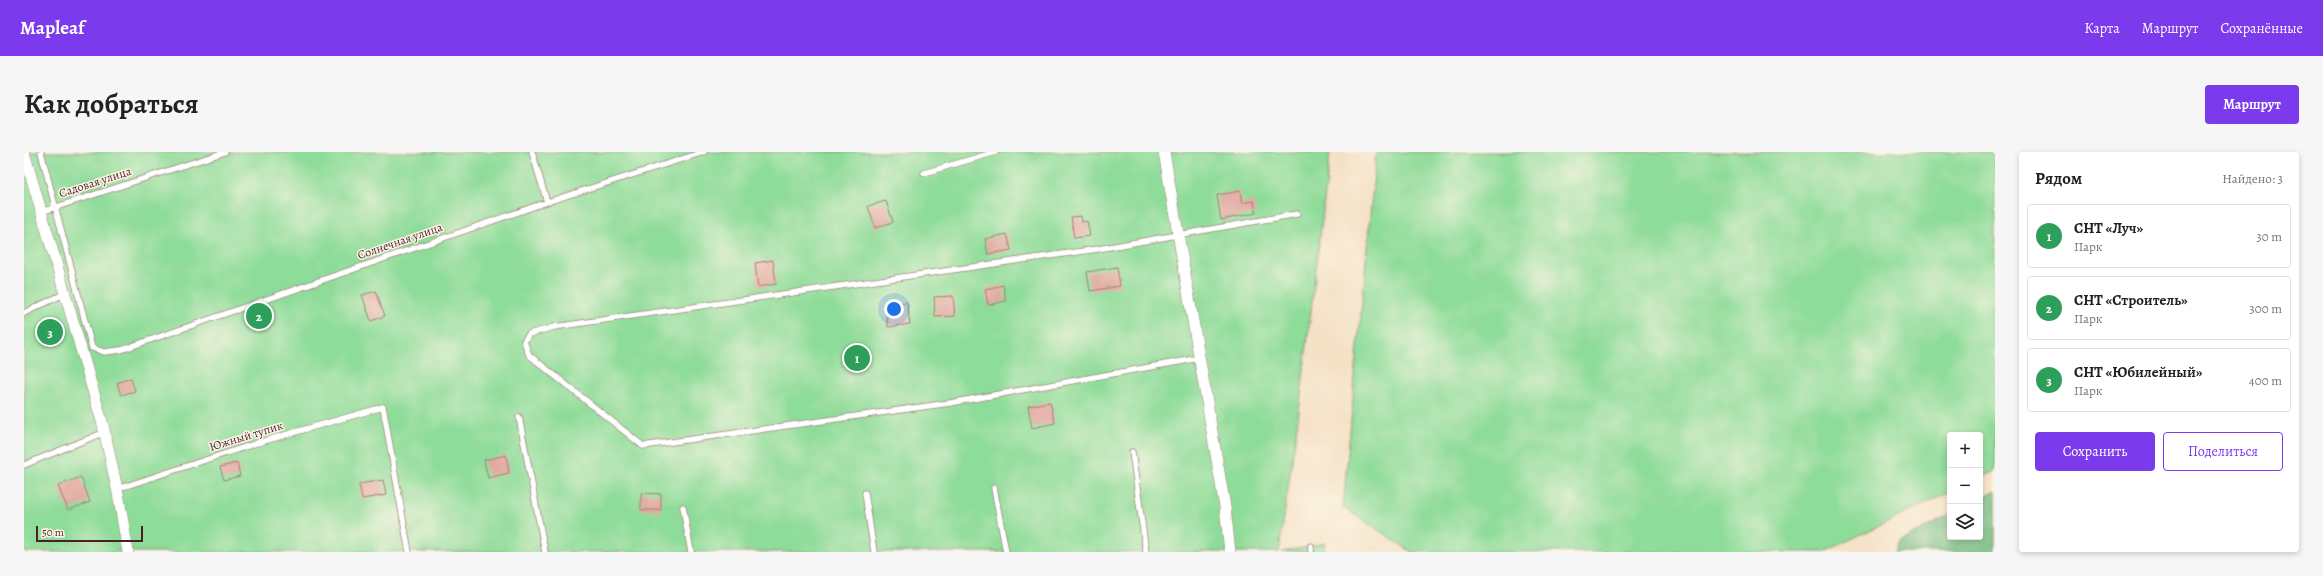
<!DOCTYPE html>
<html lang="ru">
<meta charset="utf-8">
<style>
body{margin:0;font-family:Alegreya,serif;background:#f6f6f6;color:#222}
.controls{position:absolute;right:12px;bottom:12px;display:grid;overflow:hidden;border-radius:4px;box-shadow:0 2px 6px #0003}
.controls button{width:36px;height:36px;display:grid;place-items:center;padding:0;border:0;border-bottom:1px solid #e0e0e0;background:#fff;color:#222;font:20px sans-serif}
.scale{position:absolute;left:12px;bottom:10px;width:107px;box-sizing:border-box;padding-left:4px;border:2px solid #4a1f2b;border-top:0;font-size:11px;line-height:14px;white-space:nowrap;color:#4a1f2b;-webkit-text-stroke:3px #fcf5e5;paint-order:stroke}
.you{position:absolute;left:870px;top:157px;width:14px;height:14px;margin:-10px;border:3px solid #fff;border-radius:50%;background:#1a73e8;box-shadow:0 0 0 6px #1a73e833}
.badge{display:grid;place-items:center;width:26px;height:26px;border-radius:50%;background:#7c3aed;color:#fff;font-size:13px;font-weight:700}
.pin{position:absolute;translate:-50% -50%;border:2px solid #fff;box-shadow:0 1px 4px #0006}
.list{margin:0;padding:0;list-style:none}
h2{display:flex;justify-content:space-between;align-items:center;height:52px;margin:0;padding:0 16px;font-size:17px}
h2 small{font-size:13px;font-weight:400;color:#767676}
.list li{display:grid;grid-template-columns:26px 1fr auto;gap:12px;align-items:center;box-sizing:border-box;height:64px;margin:0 8px 8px;padding:0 8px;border:1px solid #e0e0e0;border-radius:4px}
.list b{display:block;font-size:15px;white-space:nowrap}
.list p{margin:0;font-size:13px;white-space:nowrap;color:#767676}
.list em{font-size:13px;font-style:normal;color:#767676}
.actions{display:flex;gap:8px;padding:12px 16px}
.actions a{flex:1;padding:9px 0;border:1px solid #7c3aed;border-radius:4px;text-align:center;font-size:14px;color:#7c3aed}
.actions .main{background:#7c3aed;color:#fff}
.icon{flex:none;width:22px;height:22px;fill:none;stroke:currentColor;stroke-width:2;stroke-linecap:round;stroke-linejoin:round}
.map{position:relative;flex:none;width:1971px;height:400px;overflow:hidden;border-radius:4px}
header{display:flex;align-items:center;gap:24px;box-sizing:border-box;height:56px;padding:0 20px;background:#7c3aed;color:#fff}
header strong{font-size:19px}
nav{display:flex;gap:22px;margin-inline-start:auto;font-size:14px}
.intro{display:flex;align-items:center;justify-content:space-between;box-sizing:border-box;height:96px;padding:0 24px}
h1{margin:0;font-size:28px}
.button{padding:10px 18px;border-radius:4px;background:#7c3aed;color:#fff;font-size:14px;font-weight:700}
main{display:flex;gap:24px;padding:0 24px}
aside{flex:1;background:#fff;border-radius:4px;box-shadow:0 2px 6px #0003}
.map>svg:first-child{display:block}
</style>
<header>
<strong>Mapleaf</strong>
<nav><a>Карта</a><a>Маршрут</a><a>Сохранённые</a></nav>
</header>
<div class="intro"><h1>Как добраться</h1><a class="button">Маршрут</a></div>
<main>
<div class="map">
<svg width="1971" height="400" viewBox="0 0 1971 400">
<rect width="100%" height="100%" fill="#fcf5e5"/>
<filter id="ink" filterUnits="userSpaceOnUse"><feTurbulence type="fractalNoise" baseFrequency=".025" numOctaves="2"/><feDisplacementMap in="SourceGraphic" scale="8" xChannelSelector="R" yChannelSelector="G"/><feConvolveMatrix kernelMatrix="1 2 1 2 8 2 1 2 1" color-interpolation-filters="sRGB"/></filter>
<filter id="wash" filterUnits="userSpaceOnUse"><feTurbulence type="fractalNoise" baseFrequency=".012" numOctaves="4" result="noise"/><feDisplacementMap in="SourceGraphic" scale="16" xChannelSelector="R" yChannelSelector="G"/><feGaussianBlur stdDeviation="0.9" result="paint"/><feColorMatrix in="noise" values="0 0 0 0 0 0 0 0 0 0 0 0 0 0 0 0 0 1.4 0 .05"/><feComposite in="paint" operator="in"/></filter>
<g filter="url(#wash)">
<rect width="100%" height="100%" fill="#f5e1c6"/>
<path fill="#8edc99" stroke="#6c7e62" d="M0,0H1306L1275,259L1255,400H0Z
M1352,0H1971V319L1956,326V283H1926V340L1800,400H1388L1319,355Z
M1301,391L1300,400H1258Z"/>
<path fill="#72bc81" stroke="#5e6e56" d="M1971,339V400H1870L1875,390L1926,363V385H1956V347Z"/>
<g id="blocks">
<path fill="#e0a79e" d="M1216,39L1218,51L1230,49L1232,61L1197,68L1193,43Z
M862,49L869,70L851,76L844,54Z
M1057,64L1058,70L1063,69L1066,84L1050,86L1047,65Z
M983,82L987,98L964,102L961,87Z
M749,108L752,132L734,135L731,111Z
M1093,115L1096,134L1066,139L1063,120Z
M979,133L982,149L964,153L961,137Z
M352,139L361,164L347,169L338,143Z
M929,144L931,164L911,165L910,145Z
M883,150L886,172L864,175L862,153Z
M107,226L111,239L97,243L93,231Z
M1026,250L1031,271L1008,276L1004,254Z
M482,303L485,321L464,326L460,308Z
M213,311L216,324L200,328L196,315Z
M57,325L66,350L44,358L34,334Z
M359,328L362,343L338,347L335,332Z
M617,341L637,342V358H617Z"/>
</g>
</g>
<g filter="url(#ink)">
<use href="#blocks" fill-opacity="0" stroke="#a08078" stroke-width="1"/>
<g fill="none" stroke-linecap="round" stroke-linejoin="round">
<defs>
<path id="lane" d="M17,0L68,196L80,200L97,198L523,50L680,0
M508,0L523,50
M900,21L972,0
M17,60L201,0
M0,161L42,141
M1176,206L926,251L619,294L505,203L500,189L505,182L530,175L1074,97L1273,62
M495,265L521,400
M1108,300L1122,400
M0,313L81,280
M970,336L982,400
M93,337L233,291L359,255L385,400
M841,341L850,400
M659,355L667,400
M1287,394V400"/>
<path id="street" d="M0,0L79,273L94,341L104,400
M1140,0L1201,355L1206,400"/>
</defs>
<use href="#lane" stroke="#a08078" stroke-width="7"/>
<use href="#street" stroke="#a08078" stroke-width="12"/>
<use href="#lane" stroke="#fff" stroke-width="5.5"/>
<use href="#street" stroke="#fff" stroke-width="11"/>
</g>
</g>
<g text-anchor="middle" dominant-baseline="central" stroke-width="3" stroke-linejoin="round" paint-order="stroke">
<g font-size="12" fill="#4a1f2b" stroke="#fcf5e5">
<text transform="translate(71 30) rotate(-18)">Садовая улица</text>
<text transform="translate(376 89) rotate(-19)">Солнечная улица</text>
<text transform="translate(222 284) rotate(-17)">Южный тупик</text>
</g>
</g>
</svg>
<div class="controls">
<button>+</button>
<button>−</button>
<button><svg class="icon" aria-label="layers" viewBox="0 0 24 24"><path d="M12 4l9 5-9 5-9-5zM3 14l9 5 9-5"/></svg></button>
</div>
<div class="scale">50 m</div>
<div class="you"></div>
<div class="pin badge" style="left:833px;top:206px;background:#2e9e5b">1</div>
<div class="pin badge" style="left:235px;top:164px;background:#2e9e5b">2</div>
<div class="pin badge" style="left:26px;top:180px;background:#2e9e5b">3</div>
</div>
<aside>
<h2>Рядом<small>Найдено: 3</small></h2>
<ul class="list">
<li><span class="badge" style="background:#2e9e5b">1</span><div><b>СНТ «Луч»</b><p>Парк</p></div><em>30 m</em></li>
<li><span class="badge" style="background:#2e9e5b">2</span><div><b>СНТ «Строитель»</b><p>Парк</p></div><em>300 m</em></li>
<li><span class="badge" style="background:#2e9e5b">3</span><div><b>СНТ «Юбилейный»</b><p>Парк</p></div><em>400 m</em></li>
</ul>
<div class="actions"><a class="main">Сохранить</a><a>Поделиться</a></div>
</aside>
</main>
